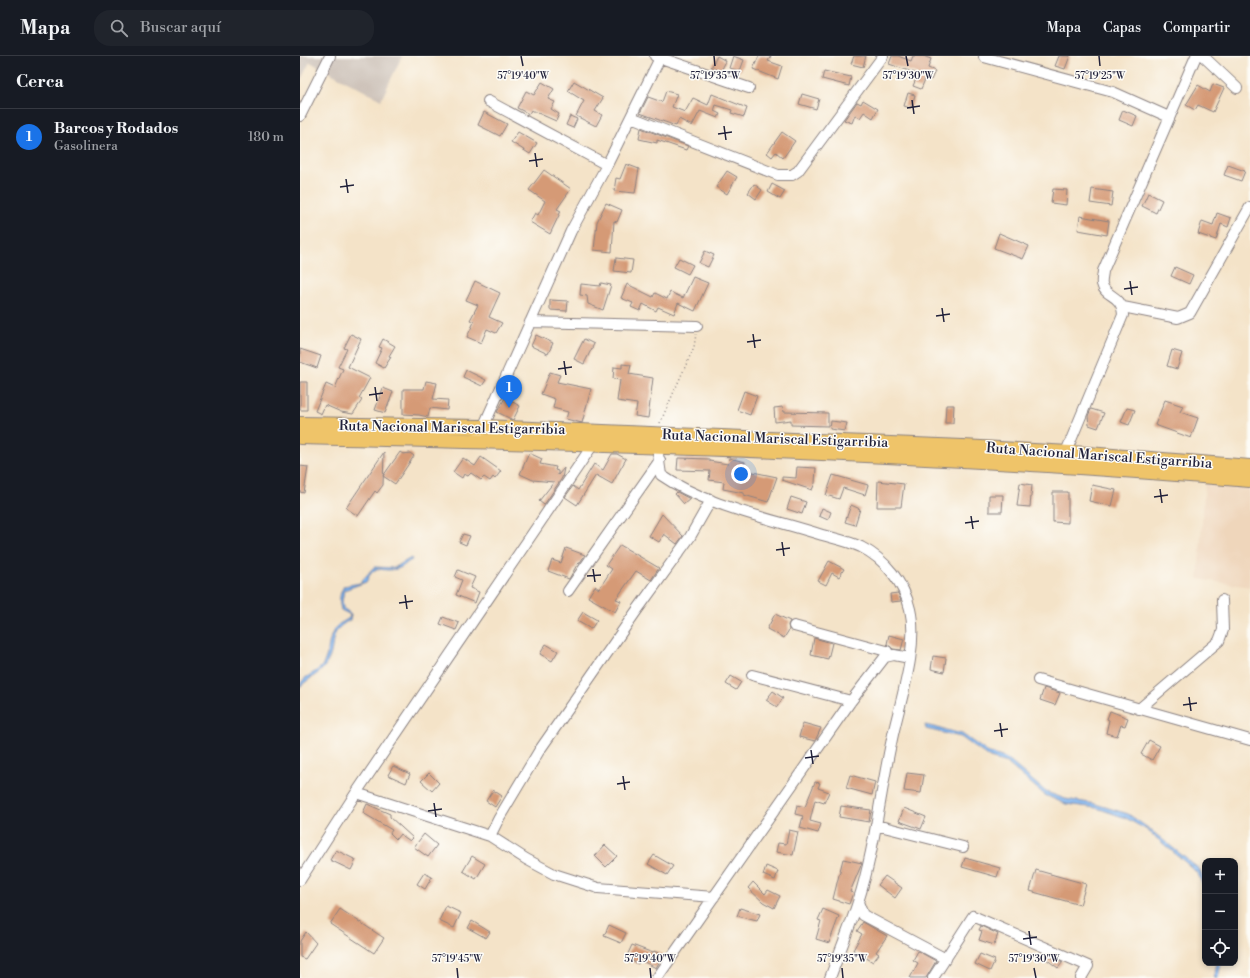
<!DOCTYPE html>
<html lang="es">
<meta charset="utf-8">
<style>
body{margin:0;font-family:"Libre Bodoni",serif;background:#20242c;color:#f1f3f6}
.controls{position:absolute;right:12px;bottom:12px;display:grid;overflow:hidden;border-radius:8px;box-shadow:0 2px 6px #0003}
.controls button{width:36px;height:36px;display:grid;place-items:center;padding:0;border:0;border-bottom:1px solid #363941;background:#171b24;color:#f1f3f6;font:20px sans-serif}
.you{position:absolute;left:441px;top:418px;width:14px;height:14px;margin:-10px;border:3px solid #fff;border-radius:50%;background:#1a73e8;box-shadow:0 0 0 6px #1a73e833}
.badge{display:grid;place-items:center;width:26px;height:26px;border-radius:50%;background:#1a73e8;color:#fff;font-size:13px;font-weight:700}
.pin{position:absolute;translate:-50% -33px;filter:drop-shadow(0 1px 2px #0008)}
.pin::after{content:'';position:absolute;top:21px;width:14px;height:12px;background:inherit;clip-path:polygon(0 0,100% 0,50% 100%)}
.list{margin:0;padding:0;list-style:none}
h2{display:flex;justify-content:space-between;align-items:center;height:52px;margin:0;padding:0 16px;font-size:17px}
h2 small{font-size:13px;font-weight:400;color:#9ea1a6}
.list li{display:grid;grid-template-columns:26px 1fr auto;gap:12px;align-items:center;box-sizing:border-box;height:56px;padding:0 16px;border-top:1px solid #363941}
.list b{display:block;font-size:15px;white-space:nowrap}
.list p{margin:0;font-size:13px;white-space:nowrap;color:#9ea1a6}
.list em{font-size:13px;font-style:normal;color:#9ea1a6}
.icon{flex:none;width:22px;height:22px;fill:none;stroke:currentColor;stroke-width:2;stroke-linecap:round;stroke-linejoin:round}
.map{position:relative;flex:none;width:950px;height:922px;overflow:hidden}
header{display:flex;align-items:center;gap:24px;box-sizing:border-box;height:56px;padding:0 20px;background:#171b24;border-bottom:1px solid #363941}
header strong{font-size:19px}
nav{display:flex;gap:22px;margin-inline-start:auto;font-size:14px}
.search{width:280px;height:36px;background:#20242c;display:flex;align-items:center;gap:10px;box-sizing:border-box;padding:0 14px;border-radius:16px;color:#9ea1a6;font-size:15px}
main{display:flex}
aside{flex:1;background:#171b24}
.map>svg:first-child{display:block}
</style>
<header>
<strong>Mapa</strong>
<div class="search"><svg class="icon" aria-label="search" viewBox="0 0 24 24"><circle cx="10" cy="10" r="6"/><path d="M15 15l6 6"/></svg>Buscar aquí</div>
<nav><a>Mapa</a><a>Capas</a><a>Compartir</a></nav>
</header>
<main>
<aside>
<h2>Cerca<small></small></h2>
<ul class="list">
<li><span class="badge">1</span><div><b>Barcos y Rodados</b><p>Gasolinera</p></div><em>180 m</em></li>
</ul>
</aside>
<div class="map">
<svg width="950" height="922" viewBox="0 0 950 922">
<rect width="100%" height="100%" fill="#fdfcf7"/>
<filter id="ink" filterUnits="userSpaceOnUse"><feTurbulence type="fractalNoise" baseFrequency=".025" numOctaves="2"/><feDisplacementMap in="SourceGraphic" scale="8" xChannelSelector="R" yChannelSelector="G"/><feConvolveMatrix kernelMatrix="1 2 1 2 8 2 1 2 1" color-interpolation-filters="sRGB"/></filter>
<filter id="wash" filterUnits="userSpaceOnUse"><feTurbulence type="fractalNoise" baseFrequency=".012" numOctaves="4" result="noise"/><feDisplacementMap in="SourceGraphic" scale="16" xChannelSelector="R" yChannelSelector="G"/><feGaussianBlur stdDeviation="0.9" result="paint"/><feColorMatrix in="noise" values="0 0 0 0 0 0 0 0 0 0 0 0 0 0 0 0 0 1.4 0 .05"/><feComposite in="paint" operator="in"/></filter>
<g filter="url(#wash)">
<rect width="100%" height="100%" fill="#f4e3c8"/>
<path fill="#efd6bb" d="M905,426L950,431V531L898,523Z"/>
<path fill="#cdc2b9" d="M0,0H102L81,44L10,6L0,25Z"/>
<path fill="#84b8f2" stroke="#536d96" d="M111,502L112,504C106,506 103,512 96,513C79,517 76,505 66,526L44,534L42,545L43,552L51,558L50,564C24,577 39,592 24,611C18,619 7,623 0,631C0,621 16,618 22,610C30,599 27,580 37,570C41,566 46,565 50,561L49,558L41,554C39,545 39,538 44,530L60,527L74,511L94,512Z
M625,669L662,678L687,696L707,703L746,736L765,743L795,748L828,758L848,772L899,813L905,827V834L898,818L890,810L847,774L826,762L797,752L766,748L745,739L707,707L690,702L661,681L626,673Z
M917,907H921L918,922H914Z"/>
<g id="blocks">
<path fill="#d59a76" d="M417,0L426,5L421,15L411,12Z
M433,0L444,4L440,15L429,12Z
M459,0H471L468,5L482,10L478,23L453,13Z
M554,0H566L563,11L551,8Z
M592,0H598L611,5L613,0H623L631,3L628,12L635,15L631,24L626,21L621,33L613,30L618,18L589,8Z
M759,0H770L765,13L755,10Z
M524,15L551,21L549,30L522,23Z
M274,25L303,42L295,55L302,59L296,70L276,60L284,45L268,35Z
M242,26L254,33L248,43L255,46L251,53L259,58L256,65L231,54L229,58L217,52L226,35L234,39Z
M913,28L924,32L913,56L898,49L895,54L886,49L898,29L910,36Z
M366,35L377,38L372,51L385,56L393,42L408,49L412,38L447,52L444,61L431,57L432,54L416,49L414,55L420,58L418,62L400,55L392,70L379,63L376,70L340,57L348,41L362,46Z
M608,37L615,39L611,52L604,50Z
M502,38L519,43L516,53L499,48Z
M563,44L578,53L573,62L564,56L560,62L555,59L552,67L544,64L557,46L561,48Z
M823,54L837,60L833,70L819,64Z
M184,56L207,68L200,80L178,69Z
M270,60L277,63L273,72L266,69Z
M341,72L388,90L386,94L357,84V87L339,83Z
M218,76L237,87L230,98L211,86Z
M482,76L495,85L483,102L476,96L472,101L467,97Z
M326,108L339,113L335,137L314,135L316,122L320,123Z
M928,109L945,115L941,125L924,119Z
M244,114L271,133L257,153L261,155L250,178L230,166L235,157L238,159L245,145L229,134Z
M427,115L437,121L427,138L416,131Z
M454,128L462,134L456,143L448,137Z
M472,128L485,135L480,143L468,136Z
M753,133L767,134L766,149L751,147Z
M792,133L813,136L811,150L790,147Z
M848,137L862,144L856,157L842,150Z
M306,147L322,154L317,166L314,165L312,196L294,194L297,166Z
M917,157L931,162L928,171L921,168L916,184L898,178L902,165L913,169Z
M780,160L809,165L807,179L778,174Z
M699,177L729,190L723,203L694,192Z
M405,195L414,199L408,211L399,207Z
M316,202L333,204L331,217L314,215Z
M379,202L393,209L388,218L374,211Z
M875,211L893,219L889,228L871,220Z
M393,221L408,227L395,255L378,247L374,258L358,251L356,255L343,248L340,255L331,251L333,247L321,242L327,228L353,241L355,237L367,243L370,236L383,242Z
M175,225L200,237L189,261L202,267L196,277L187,273L181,287L167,281L174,266L170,264L178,249L166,244Z
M301,227L311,229L303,254L288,248L287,240L280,239L281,228L300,230Z
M250,244L268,245L267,255L250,254Z
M51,278L61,283L48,311L70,322L59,342L62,344L53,358L41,356L25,349L21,358L15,355L26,328L35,332L43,313L38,311L47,293L44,292Z
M236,279L253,287L248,298L231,290Z
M83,283L95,290L89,300L91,301L84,312L75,307L82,292L79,291Z
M284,283L294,288L284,308L274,303Z
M0,293L21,300L17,312L0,306Z
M872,294L882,297L877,313L867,310Z
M322,308L331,309L329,318L353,322L348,362L335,360L337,348L317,345L320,324L313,323L314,311L322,312Z
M166,314L186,324L182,330L163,321Z
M250,316L260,319L257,326L291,333L282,367L266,363L268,356L253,352L255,343L241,338Z
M126,325L137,327L133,343L148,344L147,354L130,352L128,361L119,359L103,358V333H124Z
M0,326H7V354H0Z
M83,332L93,336L85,357L75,354Z
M444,335L457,340L450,359L437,354Z
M205,342L220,350L213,364L197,356Z
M865,344L883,350L880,356L898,362L891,382L855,369Z
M646,349H654L653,367H645Z
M483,351L484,356L528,357V370L491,369V364L475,366L474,352Z
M827,352L835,354L829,369L821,366Z
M791,353L804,357L798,372L789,369L788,360Z
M531,365L547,367L545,375L530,373Z
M84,396L83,429L77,437L75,435L58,460L46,452Z
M100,396L103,398L110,397L114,400L95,428L83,420Z
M229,397L242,403L240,408L256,411L255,414L258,415V419L264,412L262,422L244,449L239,445L254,426L233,424L220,418Z
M312,398H317L326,403L312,428L296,419L277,449L265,441L273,430L278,434L294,408L303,414Z
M181,401L201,415L195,423L193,421L190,425L184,421L181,424L171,417L168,420L164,418L162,422L153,416L163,402L175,410Z
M378,402L409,403V405L428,408L429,402L445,406L443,414L477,421L468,446L444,439V437L423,433L424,426L409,424L410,415L377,414Z
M0,410L8,411L4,437L0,436Z
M497,411L516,412L515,427L512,434L482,424V421L496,422Z
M533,419L568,429L565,439L543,432L539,443L526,439Z
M578,425L604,428L601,451H577Z
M720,427L732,429L730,451L717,450Z
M792,429L816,434L812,450L789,445Z
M377,436L390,443L384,448L375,438Z
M753,436H768V467L753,466Z
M689,439H703L702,456H689Z
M491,441L506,446L502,458L487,453Z
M551,449L560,453L555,469L545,466Z
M522,452L531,456L528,464L519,460Z
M362,458L383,480L377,488L364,478L359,486L349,480Z
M163,478L170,480L166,489L159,486Z
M320,489L359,512L351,524L336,515L316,543L321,545L315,556L288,541L295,530L299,533L312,513L306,509Z
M266,492L285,499L279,508L278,507L269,523L248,515L252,504L261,507Z
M529,505L544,513L539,521L532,517L526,529L518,525Z
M158,514L175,521L170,532L179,536L175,547L156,539L162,524L155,521Z
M598,537L601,545L591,546L590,538Z
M283,556L297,564L291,573L277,565Z
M475,558L490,565L488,569L489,574L484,582L467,573Z
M143,561L159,567L156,574L140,568Z
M589,579L604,583L601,594L593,593L587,588Z
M514,582L532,587L528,603L511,599Z
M246,588L258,595L252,605L240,598Z
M633,600L646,602L644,616L631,613Z
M431,620L441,626L436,634L426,628Z
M744,632L760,637L755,649L740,644Z
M473,635L483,642L477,651L466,644Z
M810,655L828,662L825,670L821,669L817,680L806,677L809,664L807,663Z
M503,667L521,672L515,685L499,681Z
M849,684L860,690L852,704L841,698Z
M93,710L110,718L106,727L88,719Z
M129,717L139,727L132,735L121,725Z
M607,717L624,719L621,737L604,735Z
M550,719L575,726L572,739L546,732Z
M515,726L520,727L518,732L529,736L524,747L515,744L510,765L521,768L518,777L500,772L503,760L495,758L497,749L505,751Z
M193,734L202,740L195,751L186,745Z
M67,748L90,758V761L113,782L110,785L100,778L96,783L90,777L92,774L63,757Z
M541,750L571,754L569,766L539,761Z
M604,752L626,761L621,773L599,765Z
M489,774L498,776L493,799L476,796L478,787L486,788Z
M124,778L137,789L128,801L114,791Z
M305,789L317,800L306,811L295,800Z
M36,794L56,804L51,814L30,804Z
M354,799L373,810L367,819L348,808Z
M172,800L185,808L176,823L163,815Z
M665,802L700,812L697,821L662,811Z
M543,803L562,807L550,836L553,837L549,848L533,843Z
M466,810L478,815L475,824L463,819Z
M736,814L786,828L780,849L730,835Z
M124,817L132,821L125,833L117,828Z
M585,820L602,832L595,842L578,829Z
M453,826L465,838L468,834L480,840L474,852L463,846L448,832Z
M146,850L161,857L154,872L139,865Z
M440,852L460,858L457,865L437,860Z
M40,853L84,882L74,897L30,868Z
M523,853L539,860L529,887L516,883L521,865L518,864Z
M172,865L190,876L186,882L168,872Z
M563,866L587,880L576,896L579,898L573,906L553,894L562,878L557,875Z
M309,869L326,877L321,887L304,880Z
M681,870L698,878L694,889L679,884L682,875L679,874Z
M6,876L16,887L5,903L0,901V885Z
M332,889L353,897L354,895L363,899L356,912L340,904L338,908L326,902Z
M618,895L636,905L626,922H610L618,907L613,904Z
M680,898L695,904L690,915L675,908Z
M749,900L763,906L758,912L746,903Z"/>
</g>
</g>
<g filter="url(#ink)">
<use href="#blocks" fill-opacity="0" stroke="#8b8282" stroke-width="1"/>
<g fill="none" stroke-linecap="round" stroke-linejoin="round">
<defs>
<path id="minor" d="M355,0L449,32
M903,0L937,32
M684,1L813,36L869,61
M188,45L307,109
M0,60L30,0
M331,61L478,119H492L498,115L583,0
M823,251L878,262L890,257L950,151
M230,266L397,270
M177,385L271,175L307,109L361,0
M357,391L361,419C404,449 468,462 519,478C532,482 548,485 561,491C585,503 604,527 610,553C619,592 600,645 592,683C580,737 575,793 558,846C550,871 539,897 530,922
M766,396L823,259C822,237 805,242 802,228C801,224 803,218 803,215L896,0
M268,535L360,404
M494,570L583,594L587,595L589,600
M452,619L551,645
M738,624L950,684
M839,653L919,585L923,574L922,544
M56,737L190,780L226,803L254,818L298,832L414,841
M576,769L663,791
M190,780L199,762L239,695L335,557L390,481L411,444
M0,824L56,737L292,390
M558,846L563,859L646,903
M357,922L551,645L585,601L594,599L610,602
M633,922L673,860L788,910L781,922"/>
<path id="highway" d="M0,368L182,371L663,391L788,398L950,411
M0,381C317,388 634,397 950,424"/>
</defs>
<use href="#minor" stroke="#8b8282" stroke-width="12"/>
<use href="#highway" stroke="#8b8282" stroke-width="16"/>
<path stroke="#8b8282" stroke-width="1.5" stroke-dasharray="1 3" stroke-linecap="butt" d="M360,367L394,291L396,278"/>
<use href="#minor" stroke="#fff" stroke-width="10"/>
<use href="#highway" stroke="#efc469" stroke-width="14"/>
</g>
</g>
<path fill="none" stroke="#22223b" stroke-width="1.5" d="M221,0L223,10M414,0L415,10M606,0L608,10M799,0L800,10M612,44L614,58M607,52L620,50M424,70L426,84M418,78L432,76M235,97L237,111M229,105L243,103M46,123L48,137M40,131L54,129M830,225L832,239M824,233L838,231M642,252L644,266M636,260L650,258M453,278L455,292M447,286L461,284M264,305L266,319M258,313L272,311M75,331L77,345M69,339L83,337M860,433L862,447M854,441L868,439M671,460L673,473M665,467L679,465M482,486L484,500M476,494L490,492M293,513L295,526M287,520L301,519M105,539L107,553M99,547L113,545M889,641L891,655M883,649L897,647M700,667L702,681M694,675L708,673M511,694L513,708M505,702L519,700M323,720L325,734M317,728L330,726M134,747L136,761M128,755L142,753M729,875L731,889M723,883L737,881M157,912L158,922M350,912L351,922M542,912L543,922M734,912L736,922"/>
<g text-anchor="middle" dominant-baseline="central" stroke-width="3" stroke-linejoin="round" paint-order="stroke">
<g font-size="14" fill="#22223b" stroke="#fdfcf7">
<text transform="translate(152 372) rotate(1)">Ruta Nacional Mariscal Estigarribia</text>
<text transform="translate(475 383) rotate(2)">Ruta Nacional Mariscal Estigarribia</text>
<text transform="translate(799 400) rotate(4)">Ruta Nacional Mariscal Estigarribia</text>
</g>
</g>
<g font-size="10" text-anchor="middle" fill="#22223b" stroke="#fdfcf7" stroke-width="3" stroke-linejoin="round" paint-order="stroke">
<text x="223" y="23">57°19'40"W</text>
<text x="415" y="23">57°19'35"W</text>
<text x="608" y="23">57°19'30"W</text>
<text x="800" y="23">57°19'25"W</text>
<text x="157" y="906">57°19'45"W</text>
<text x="350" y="906">57°19'40"W</text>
<text x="542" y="906">57°19'35"W</text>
<text x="734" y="906">57°19'30"W</text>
</g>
</svg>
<div class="controls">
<button>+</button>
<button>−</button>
<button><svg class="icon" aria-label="locate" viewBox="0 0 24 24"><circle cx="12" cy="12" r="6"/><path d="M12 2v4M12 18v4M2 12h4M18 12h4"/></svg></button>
</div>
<div class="you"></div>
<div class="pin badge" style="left:209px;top:352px">1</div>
</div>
</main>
